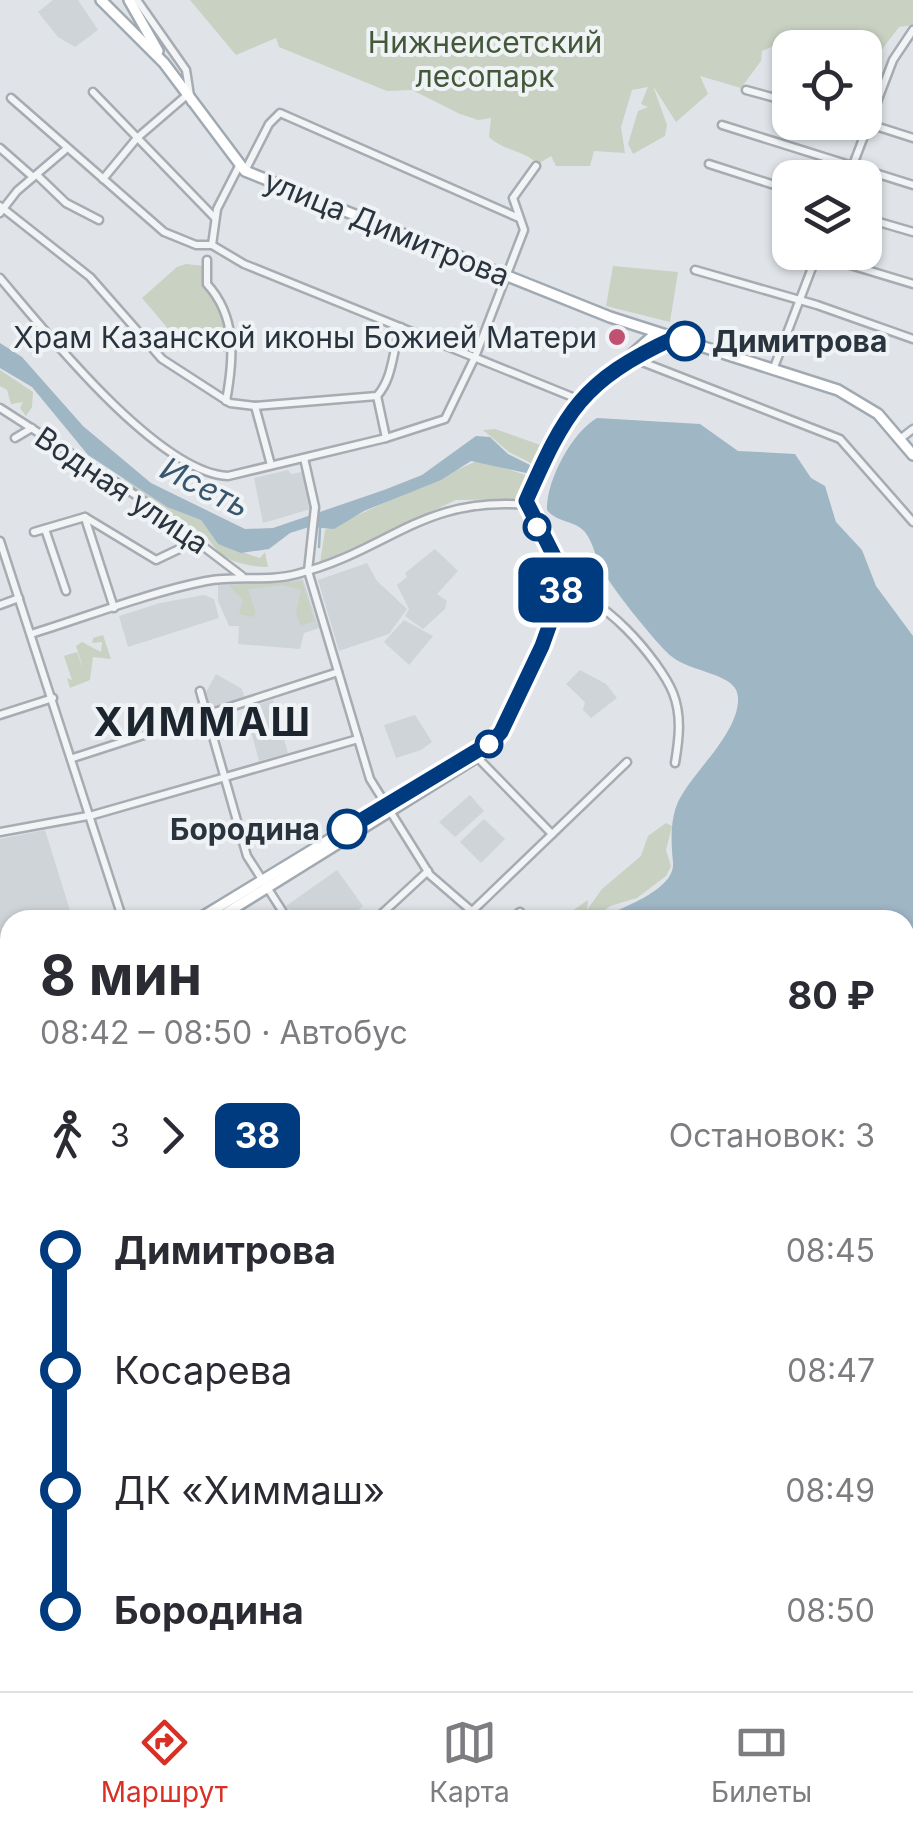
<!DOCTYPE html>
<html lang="ru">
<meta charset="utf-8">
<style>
:root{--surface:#fff;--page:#f2f2f3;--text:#2b2b33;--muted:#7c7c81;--line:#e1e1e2;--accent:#d93025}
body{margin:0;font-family:Inter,sans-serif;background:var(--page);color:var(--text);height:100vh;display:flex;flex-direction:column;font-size:38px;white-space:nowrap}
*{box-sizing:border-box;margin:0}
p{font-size:32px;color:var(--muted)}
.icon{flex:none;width:55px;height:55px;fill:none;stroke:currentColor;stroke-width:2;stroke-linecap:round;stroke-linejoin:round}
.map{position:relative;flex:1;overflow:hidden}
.side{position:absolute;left:0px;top:910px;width:915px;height:782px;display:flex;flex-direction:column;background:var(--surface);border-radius:30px 30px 0 0;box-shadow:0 2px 8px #0004}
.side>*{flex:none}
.badge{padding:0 20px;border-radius:15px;font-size:35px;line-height:65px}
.buttons{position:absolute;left:772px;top:30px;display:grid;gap:20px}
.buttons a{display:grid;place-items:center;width:110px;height:110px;border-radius:20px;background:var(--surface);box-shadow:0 2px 8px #0004;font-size:50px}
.map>.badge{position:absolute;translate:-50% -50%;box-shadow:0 0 0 5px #fff}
.legs{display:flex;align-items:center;gap:15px;height:110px;padding:0 40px;font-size:32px}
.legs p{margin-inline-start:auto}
.summary{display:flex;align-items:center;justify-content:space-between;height:170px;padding:0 40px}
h1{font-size:55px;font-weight:700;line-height:75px}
ul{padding:0 40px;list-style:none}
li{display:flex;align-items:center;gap:35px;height:120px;font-size:38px}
li i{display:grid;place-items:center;width:15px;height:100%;margin:0 12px;background:currentColor}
li i::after{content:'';width:25px;height:25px;margin:-12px;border:8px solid;border-radius:50%;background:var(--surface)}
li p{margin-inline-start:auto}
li:first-child i{background:linear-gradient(#0000 50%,currentColor 0)}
li:last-child i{background:linear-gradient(currentColor 50%,#0000 0)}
.tabs{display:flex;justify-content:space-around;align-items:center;height:140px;border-top:2px solid var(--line);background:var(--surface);font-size:28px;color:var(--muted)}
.tabs a{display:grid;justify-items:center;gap:5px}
.tabs .active{color:var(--accent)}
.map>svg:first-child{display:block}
.built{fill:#cfd4d9}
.green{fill:#c8d1c2}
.water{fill:#9fb6c5}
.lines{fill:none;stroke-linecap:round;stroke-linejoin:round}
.stream{stroke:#9fb6c5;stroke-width:2.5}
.minor-casing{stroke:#a6acb2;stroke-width:11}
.major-casing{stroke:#a1aab2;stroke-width:14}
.minor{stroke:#f3f4f6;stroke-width:6}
.major{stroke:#fff;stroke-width:9}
.line-1-casing{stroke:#fff;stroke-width:22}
.line-1{stroke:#003b80;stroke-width:15}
.poi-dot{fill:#c15170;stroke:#f0f3f5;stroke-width:4}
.stop-1-dot{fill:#fff;stroke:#003b80;stroke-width:5}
.labels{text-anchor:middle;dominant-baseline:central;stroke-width:8;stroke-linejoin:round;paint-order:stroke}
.park-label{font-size:30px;fill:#435839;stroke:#f0f3f5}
.street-label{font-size:30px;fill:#2a343e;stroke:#f0f3f5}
.poi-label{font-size:30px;fill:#2a343e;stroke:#f0f3f5;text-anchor:end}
.stop-label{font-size:30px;font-weight:bold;fill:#2a343e;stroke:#f0f3f5;text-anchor:start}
.water-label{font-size:32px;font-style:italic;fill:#38576e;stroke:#f0f3f5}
.district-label{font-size:40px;font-weight:bold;letter-spacing:2.5px;fill:#1d252f;stroke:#f0f3f5}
</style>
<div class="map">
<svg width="913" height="1691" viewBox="0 0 913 1691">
<rect width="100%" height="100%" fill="#e0e4e8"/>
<!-- built -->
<g class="built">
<path d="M53 0H78L98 30 75 47 58 37 38 12Z"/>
<path d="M288 470 291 474 302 472 311 509 263 523 254 478Z"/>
<path d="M435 549 458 571 437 594 447 601 445 609 423 629 405 616 409 609 397 585 407 577 405 573Z"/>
<path d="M367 563 377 581 407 609 389 634 339 651 318 580Z"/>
<path d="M303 579 319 628 304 633 300 649 238 644 239 626H229L218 601V585Z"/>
<path d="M204 595 214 599 219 618 128 647 119 616 160 603Z"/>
<path d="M404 620 433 636 409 665 384 642Z"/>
<path d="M580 670 606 684 617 698 591 718 583 710 585 702 566 684Z"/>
<path d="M216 674 242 689 245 700 209 708 205 694Z"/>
<path d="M273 700 288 753 259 761 245 708Z"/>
<path d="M415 715 432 742 421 750 396 758 384 725Z"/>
<path d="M470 795 484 811 455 837 439 822Z"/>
<path d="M484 819 505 839 481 863 460 842Z"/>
<path d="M45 830 73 920H10L6 979 10 1155 0 1157V839Z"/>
<path d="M337 870 363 906 347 920H298L286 906Z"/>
</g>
<!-- green -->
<g class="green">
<path d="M190 0H913V25L899 27 871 64 865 61V48L837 47 797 36 762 51 761 61 741 88 700 76 708 94 676 122 653 86 667 125 665 136 633 154 628 144 638 111 648 107 641 104 648 87 632 90 621 127 625 153 594 151 590 166H556L551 156 538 164C523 150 504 151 489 137L491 118 478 120 460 114 412 90 387 91 279 47 276 38 236 55Z"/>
<path d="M186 264 205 266 204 282 226 309 227 353 171 332 142 298 177 267Z"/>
<path d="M613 266 678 272 670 322 606 306Z"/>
<path d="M0 370 33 392 32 407 26 416 20 408 23 402 11 404 7 390 0 386Z"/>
<path d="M495 429 543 446 535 465 509 452 483 430Z"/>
<path d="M479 460 532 477 523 499 456 500 320 563 325 530Z"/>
<path d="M124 479 167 507 201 520 218 544 260 558 265 552 268 567C245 566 223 562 210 541L122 484Z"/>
<path d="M302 581 317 628 314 621 301 626 296 613 301 590 283 585 248 589 256 614 252 617 239 614 243 600 229 585Z"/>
<path d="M103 635 111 659 93 657 90 680 70 688 67 678 72 680 64 656 77 652 84 671 76 646 82 642 101 652 102 642 92 643 93 638Z"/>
<path d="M666 823 672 826 666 850 671 866 666 876 637 898 610 906 592 920H559L588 900 587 910 602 889 641 856 648 836Z"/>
<path d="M913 1386V1549L905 1547V1390Z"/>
<path d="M10 1427V1682L141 1683V1691H0V1441Z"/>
<path d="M144 1682 231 1683 234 1691H143Z"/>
<path d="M726 1682 730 1691H475L474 1683Z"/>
<path d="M360 1683H461L464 1691H366Z"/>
</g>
<!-- water -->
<g class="water">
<path d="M0 343 22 357 83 426 151 483 245 529 273 528 384 490 422 475 476 436 490 437 508 454 538 469 535 475 471 461 441 480 364 511 334 529 309 527 290 533 269 549 241 553 218 544 201 520 167 507 88 455 32 387 0 368Z"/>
<path d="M597 418 700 424 738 451 795 454 811 478 825 486 836 522 862 550 876 586 913 636V1181L905 1179V920H598C618 908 676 891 673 862 671 843 670 820 678 802 692 772 740 733 738 697 737 673 691 673 671 656 656 643 609 585 601 567 595 556 593 542 585 532 575 520 557 523 547 510 546 481 572 432 597 418Z"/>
<path d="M913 1238V1386L905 1390V1247Z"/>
<path d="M905 1547 913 1549V1691H730L726 1683 905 1682Z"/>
</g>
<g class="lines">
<!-- stream -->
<g class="stream">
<path d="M319 547 320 529"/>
<path d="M712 1691 713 1682"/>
</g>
<defs>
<g id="minor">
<path d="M137 0 186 70 191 102"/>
<path d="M746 90 790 102"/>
<path d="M93 92 215 218"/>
<path d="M11 98 164 232 196 245H212L244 264 580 400"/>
<path d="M863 122 913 138"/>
<path d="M722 125 913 185"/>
<path d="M0 148 33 177"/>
<path d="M709 164 790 190"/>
<path d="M245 171 269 124 280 113 519 218"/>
<path d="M39 177 66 203 99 220"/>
<path d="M848 178 893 60 913 30"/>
<path d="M103 179 137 138 187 95"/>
<path d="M0 206 90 277 162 359 230 403 255 406 377 396C394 377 392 350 401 327"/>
<path d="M0 213 17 191 65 150"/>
<path d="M865 218 913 232"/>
<path d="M212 245 217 209 239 166"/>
<path d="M817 255 913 284"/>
<path d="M207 260V284C237 317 234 358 226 401"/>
<path d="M695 270 817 305 913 339"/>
<path d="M0 278C45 331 158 473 228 476L386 438 445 419 475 357 524 230 513 198 536 166"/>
<path d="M632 358 840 439 913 522"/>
<path d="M773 370 818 252"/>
<path d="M377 396 386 438"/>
<path d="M255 406 271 465"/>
<path d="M0 408 137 496 242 576"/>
<path d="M15 438 32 428"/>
<path d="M900 439 913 429"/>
<path d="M304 458 315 507 308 571 370 779 430 875 482 920"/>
<path d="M85 517 156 560 198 540"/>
<path d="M85 518 114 608"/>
<path d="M45 529 66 591"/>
<path d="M34 532 85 517"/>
<path d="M0 541 123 920"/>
<path d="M561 593C598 587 660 661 673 693 682 716 679 739 675 763"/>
<path d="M0 605 19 598"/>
<path d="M31 634C89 616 147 593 206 581 236 575 268 582 297 574 390 550 422 496 527 505"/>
<path d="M200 691 247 856 288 920"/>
<path d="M0 715 53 698"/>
<path d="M477 757 552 834"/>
<path d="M73 758 338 672"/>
<path d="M0 832 93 815 358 739"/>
<path d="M375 920 428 871"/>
<path d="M463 920 627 762"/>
<path d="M509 920 520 912"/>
<path d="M0 1263 10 1261"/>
<path d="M0 1375 10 1373"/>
<path d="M0 1431 10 1418"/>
<path d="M246 1682 250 1691"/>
</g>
<g id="major">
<path d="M101 0 164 63 245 171 610 317 838 390 878 414 913 455"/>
<path d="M129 0 158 51"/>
<path d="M636 356 672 339"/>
<path d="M197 920 452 765"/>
<path d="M215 920 480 755 505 727 556 613C573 557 531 546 527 501L572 408 656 333"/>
<path d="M0 1163 10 1161"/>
</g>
</defs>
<!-- minor casing -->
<use href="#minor" class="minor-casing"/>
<!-- major casing -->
<use href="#major" class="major-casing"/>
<!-- minor -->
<use href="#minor" class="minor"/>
<!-- major -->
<use href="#major" class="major"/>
</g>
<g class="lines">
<defs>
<path id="line-1" d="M347 829 493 741 501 732 542 646 561 593 557 562 526 501C566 411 581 381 674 338L685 341"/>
</defs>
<!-- line-1 casing -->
<use href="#line-1" class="line-1-casing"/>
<!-- line-1 -->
<use href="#line-1" class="line-1"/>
</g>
<!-- markers -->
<circle class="poi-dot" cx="617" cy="337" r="10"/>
<g class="stop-1-dot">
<circle cx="685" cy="341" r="18"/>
<circle cx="537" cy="527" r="12"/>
<circle cx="489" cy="744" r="12"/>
<circle cx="347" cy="829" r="18"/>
</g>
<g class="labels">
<!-- park labels -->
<g class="park-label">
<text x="485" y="42">Нижнеисетский<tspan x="485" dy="34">лесопарк</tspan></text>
</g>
<!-- street labels -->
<g class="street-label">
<text transform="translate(387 228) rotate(22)">улица Димитрова</text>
<text transform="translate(122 490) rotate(34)">Водная улица</text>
</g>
<!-- poi labels -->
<g class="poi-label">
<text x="597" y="337">Храм Казанской иконы Божией Матери</text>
</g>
<!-- stop labels -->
<g class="stop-label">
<text x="712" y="341">Димитрова</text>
<text x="320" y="829" text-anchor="end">Бородина</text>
</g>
<!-- water labels -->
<g class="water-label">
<text transform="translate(205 487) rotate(27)">Исеть</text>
</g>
<!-- district labels -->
<g class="district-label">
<text x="203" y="721">ХИММАШ</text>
</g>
</g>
</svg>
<div class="buttons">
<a><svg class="icon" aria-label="locate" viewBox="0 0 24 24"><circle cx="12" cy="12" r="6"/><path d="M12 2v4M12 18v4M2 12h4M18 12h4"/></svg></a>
<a><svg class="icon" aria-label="layers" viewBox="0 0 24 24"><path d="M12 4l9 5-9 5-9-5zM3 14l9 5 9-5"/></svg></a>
</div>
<b class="badge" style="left:561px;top:590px;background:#003b80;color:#fff">38</b>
<section class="side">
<div class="summary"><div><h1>8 мин</h1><p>08:42 – 08:50 · Автобус</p></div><b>80 ₽</b></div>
<div class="legs"><svg class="icon" aria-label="walk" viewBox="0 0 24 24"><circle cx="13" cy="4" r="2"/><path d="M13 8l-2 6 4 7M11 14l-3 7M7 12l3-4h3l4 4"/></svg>3<svg class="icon" aria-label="forward" viewBox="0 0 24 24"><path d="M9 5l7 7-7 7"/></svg><b class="badge" style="background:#003b80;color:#fff">38</b><p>Остановок: 3</p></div>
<ul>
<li><i style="color:#003b80"></i><b>Димитрова</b><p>08:45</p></li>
<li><i style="color:#003b80"></i><span>Косарева</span><p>08:47</p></li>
<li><i style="color:#003b80"></i><span>ДК «Химмаш»</span><p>08:49</p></li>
<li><i style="color:#003b80"></i><b>Бородина</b><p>08:50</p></li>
</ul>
</section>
</div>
<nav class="tabs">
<a class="active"><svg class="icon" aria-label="directions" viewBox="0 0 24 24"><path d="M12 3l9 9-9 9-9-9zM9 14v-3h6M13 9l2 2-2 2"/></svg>Маршрут</a>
<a><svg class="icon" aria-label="map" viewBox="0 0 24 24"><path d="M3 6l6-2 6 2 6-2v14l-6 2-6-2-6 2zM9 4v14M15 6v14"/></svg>Карта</a>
<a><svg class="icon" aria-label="tickets" viewBox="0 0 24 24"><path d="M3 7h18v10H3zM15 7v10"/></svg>Билеты</a>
</nav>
